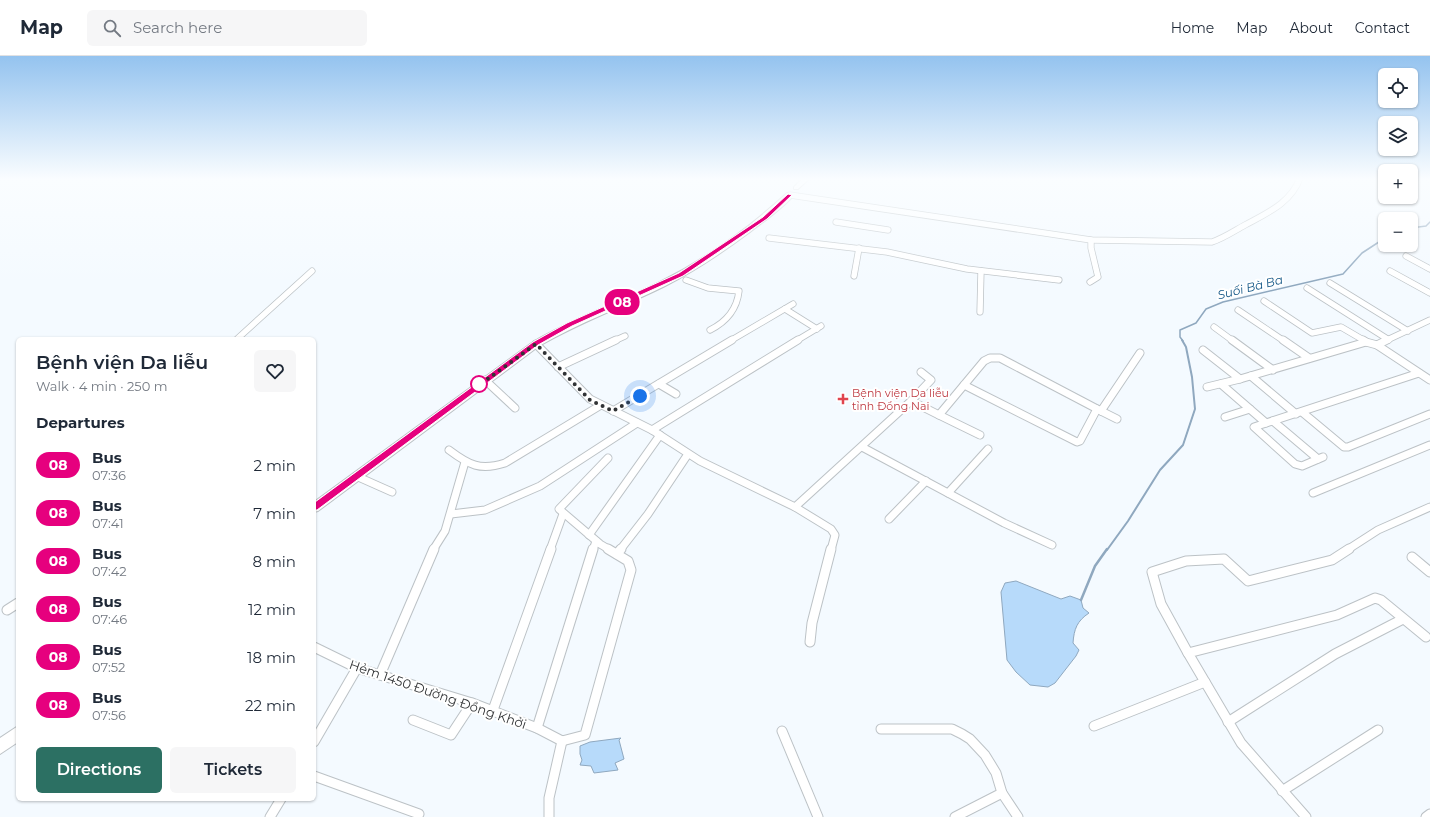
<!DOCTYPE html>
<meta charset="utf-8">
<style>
:root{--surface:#fff;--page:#f6f6f7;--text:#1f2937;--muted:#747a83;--line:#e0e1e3;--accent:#2c7063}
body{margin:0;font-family:Montserrat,sans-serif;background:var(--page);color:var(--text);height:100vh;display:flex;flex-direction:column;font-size:15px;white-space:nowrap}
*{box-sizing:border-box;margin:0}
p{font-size:13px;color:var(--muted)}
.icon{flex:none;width:22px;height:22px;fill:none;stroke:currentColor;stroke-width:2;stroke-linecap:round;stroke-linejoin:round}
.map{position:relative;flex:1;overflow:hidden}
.panel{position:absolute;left:16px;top:281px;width:300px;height:464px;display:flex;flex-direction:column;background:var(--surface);border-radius:6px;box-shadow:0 1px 3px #0004}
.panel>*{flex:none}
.badge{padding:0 8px;border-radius:13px;font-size:14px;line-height:26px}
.buttons{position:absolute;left:1378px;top:12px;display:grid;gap:8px}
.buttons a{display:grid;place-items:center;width:40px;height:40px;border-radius:6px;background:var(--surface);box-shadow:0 1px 3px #0004;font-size:20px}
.you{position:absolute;width:20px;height:20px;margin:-10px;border:3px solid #fff;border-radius:50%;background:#1a73e8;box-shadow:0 0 0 6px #1a73e833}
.map>.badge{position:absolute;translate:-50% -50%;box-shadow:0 0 0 2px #fff}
h2{padding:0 20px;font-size:15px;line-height:36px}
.round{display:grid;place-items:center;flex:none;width:42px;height:42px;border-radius:6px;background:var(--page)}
.headline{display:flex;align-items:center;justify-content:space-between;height:68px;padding:0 20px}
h1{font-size:19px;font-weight:600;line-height:30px}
.primary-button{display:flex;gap:8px;margin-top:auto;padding:8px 20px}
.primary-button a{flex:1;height:46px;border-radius:6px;background:var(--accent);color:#fff;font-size:16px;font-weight:600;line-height:46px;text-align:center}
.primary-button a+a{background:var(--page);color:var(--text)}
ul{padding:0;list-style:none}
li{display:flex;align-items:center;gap:12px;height:48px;padding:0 20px}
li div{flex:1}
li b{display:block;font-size:15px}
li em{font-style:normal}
li .badge{min-width:44px;font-weight:700;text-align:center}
header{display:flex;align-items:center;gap:24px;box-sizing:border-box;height:56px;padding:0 20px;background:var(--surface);border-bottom:1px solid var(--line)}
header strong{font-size:19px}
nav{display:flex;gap:22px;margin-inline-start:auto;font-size:14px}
.search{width:280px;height:36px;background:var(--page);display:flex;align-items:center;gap:10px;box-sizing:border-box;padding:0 14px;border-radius:6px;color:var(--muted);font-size:15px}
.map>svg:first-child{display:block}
.water{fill:#b7dafa;stroke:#8fa8bf}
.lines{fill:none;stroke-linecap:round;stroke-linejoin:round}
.stream-far2{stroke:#8fa8bf;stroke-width:1.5}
.stream-far1{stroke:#8fa8bf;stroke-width:2}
.stream{stroke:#8fa8bf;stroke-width:2.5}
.street-far2-casing{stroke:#bcc2c6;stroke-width:7}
.street-far1-casing{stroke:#bcc2c6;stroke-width:9}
.street-casing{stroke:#bcc2c6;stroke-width:11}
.secondary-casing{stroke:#bcc2c6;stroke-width:2}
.street-far2{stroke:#fff;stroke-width:5.5}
.street-far1{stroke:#fff;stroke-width:7}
.street{stroke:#fff;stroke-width:9}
.secondary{fill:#fff;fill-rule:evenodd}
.line{fill:#e6007e;stroke:#fff}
.walk{stroke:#313335;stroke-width:4;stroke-dasharray:0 7.2}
.stop-dot{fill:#fff;stroke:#e6007e;stroke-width:2}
.health-dot{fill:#e0444e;stroke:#fff;stroke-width:1.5}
.labels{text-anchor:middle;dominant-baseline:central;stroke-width:4;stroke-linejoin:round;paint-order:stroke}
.health-label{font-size:11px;fill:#be3a42;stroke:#fff;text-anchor:start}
.water-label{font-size:12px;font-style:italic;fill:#125686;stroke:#fff}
.near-street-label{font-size:13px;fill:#313335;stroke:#fff}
</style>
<header>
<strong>Map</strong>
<div class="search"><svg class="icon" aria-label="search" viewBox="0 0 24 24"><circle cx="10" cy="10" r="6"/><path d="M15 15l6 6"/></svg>Search here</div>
<nav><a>Home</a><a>Map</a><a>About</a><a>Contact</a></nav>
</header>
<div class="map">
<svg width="1430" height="761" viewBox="0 0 1430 761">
<rect width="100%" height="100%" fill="#f4faff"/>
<!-- water -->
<g class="water">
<path d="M1016 525 1061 543 1070 540 1081 544 1083 552 1089 557C1077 565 1074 573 1073 587L1079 594 1076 600 1055 627 1048 631 1030 629 1016 616 1007 604 1001 536 1005 527Z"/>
<path d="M621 682 619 684 624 703 615 707 618 714 594 717 591 710 580 709 582 704 580 698V690L590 686Z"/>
</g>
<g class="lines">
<!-- stream-far2 -->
<g class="stream-far2">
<path d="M1411 172 1426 170 1430 166"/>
<path d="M1183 285 1180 281V274L1196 267 1206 253 1223 246 1343 218 1362 197 1385 182"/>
</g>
<!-- stream-far1 -->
<path class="stream-far1" d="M1107 494 1128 465 1160 414 1183 389 1195 353 1192 321 1186 291 1182 284"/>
<!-- stream -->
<path class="stream" d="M1081 544 1095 510 1107 493"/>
<defs>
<g id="street-far2">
<path d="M790 139 1091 184 1212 186C1224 182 1234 175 1245 169 1267 157 1291 147 1300 122"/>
<path d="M836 166 888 174"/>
<path d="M769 182 887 196 967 213 1059 224"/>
<path d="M1406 200 1430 213"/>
<path d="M1390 215 1430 237"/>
<path d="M854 220 859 192"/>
<path d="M686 224 708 232 739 235C737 253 726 266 710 274"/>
<path d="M1090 226 1098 221 1091 192V184"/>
<path d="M1330 227 1408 275"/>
<path d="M1307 232 1389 284"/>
<path d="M1264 245 1312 277 1341 271 1365 285"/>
<path d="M785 253 817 273"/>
<path d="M1238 254 1284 285"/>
<path d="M980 256 981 215"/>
<path d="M1214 271 1233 285"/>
<path d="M237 283 312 215"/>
<path d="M614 285 625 280"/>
<path d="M730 285 793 248"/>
<path d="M796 285 821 270"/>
<path d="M1385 285 1430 264"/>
</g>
<g id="street-far1">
<path d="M1232 284 1273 314"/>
<path d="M1283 284 1309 302"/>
<path d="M1363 284 1366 286"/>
<path d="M536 288 590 343 652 374 700 405 795 451 831 473 835 479 831 494"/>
<path d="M1377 289 1387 284"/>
<path d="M1203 294 1240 323 1366 286 1377 289 1430 324"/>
<path d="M558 311 616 284"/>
<path d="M1251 320 1296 358"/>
<path d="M485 324 515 352"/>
<path d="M659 328 676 338"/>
<path d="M1221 328 1266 367"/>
<path d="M964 329 1077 386 1080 385 1097 353"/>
<path d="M1207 331 1240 323"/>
<path d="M911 345 931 324 921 316"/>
<path d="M613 355 732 284"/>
<path d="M1101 355 1117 363"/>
<path d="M1302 356 1344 391H1348L1430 358"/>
<path d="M939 359 980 379"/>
<path d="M1225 361 1250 353"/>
<path d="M1273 365 1318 403"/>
<path d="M652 374 798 284"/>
<path d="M862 391 1004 467 1052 489"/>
<path d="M449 394C469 409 480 415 505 407L601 349"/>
<path d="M1323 401 1302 410 1295 408 1254 371 1419 317"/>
<path d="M608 402 559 453 600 488 610 494"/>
<path d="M356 420 392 436"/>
<path d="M948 437 988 393"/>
<path d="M1313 437 1430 389"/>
<path d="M795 451 911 345 939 359 984 305 990 302H1000L1101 355 1140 297"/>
<path d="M451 458 485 454 540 430 637 367"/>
<path d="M889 463 926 425"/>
<path d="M589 479 660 379"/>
<path d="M433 494 445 475 465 406"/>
<path d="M550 494 563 458"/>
<path d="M593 494 596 485"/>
<path d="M620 494 648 458 688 398"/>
<path d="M1347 494 1378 474 1430 451"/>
</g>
<g id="street">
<path d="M617 498 621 493"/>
<path d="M1412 501 1430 516"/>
<path d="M7 554 18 547"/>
<path d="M810 586 812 567 831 493"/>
<path d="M314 591 357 612 472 647 537 672 562 685"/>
<path d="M1188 597 1161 548 1152 516 1186 505 1224 503 1248 525 1332 504 1349 493"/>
<path d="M380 619 434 493"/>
<path d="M493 654 551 493"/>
<path d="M413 664 451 679 472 647"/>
<path d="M1228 666 1335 598 1403 563"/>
<path d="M1094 670 1205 626"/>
<path d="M537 672 593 493"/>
<path d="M881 673H952L962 678 970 683 985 699 996 717 1002 737 955 761"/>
<path d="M782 675 818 761"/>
<path d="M562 685 585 679 631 514 628 505 608 493"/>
<path d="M314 686 357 612"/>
<path d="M314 720 419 758"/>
<path d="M1282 735 1378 674"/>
<path d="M1002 737 1018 761"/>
<path d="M270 761 281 743"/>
<path d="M549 761V742L562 685"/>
<path d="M1306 761 1241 687 1188 597 1337 559 1375 542 1381 544 1426 581"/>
<path d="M1426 761 1430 758"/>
</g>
<g id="secondary">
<path d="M803 122H810L798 133H794V131Z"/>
<path d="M787 137 794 139C782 153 764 165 750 176 723 196 695 215 665 230 623 251 580 266 539 290L318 455 314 456V446L533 286C574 262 618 247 660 226 706 203 749 172 787 137Z"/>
<path d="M18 670V686L0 698V682Z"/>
</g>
</defs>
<!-- street-far2 casing -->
<use href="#street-far2" class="street-far2-casing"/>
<!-- street-far1 casing -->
<use href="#street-far1" class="street-far1-casing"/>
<!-- street casing -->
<use href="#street" class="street-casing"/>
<!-- secondary casing -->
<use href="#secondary" class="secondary-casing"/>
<!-- street-far2 -->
<use href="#street-far2" class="street-far2"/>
<!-- street-far1 -->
<use href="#street-far1" class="street-far1"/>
<!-- street -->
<use href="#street" class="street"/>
<!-- secondary -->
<use href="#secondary" class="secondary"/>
</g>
<!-- sky -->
<linearGradient id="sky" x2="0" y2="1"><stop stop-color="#94c3ef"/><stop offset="0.54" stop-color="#fafdff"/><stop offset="1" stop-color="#fafdff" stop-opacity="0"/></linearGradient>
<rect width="1430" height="228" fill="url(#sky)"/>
<!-- line -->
<path class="line" d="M788 138 792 139 767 163 683 220 572 270 538 289 317 454H311V449L533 286 567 267 679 217 763 161Z"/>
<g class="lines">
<!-- walk -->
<path class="walk" d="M479 328 478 330 536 288 590 344 613 355 640 340"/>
</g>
<!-- markers -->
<circle class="stop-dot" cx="479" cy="328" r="8"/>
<path class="health-dot" d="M841 337h4v4h4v4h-4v4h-4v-4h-4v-4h4z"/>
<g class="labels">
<!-- health labels -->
<g class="health-label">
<text x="852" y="337">Bệnh viện Da liễu<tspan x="852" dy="13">tỉnh Đồng Nai</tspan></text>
</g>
<!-- water labels -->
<g class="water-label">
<text transform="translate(1250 231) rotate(-14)">Suối Bà Ba</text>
</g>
<!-- near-street labels -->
<g class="near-street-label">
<text transform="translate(438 638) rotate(19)">Hẻm 1450 Đường Đồng Khởi</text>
</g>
</g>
</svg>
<div class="buttons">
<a><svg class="icon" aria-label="locate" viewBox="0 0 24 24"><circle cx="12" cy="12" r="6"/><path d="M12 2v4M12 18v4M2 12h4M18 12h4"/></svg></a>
<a><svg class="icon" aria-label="layers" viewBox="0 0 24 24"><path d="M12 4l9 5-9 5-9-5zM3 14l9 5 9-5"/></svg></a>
<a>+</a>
<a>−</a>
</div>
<div class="you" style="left:640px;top:340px"></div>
<b class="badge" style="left:622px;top:246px;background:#e6007e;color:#fff">08</b>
<section class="panel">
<div class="headline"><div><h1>Bệnh viện Da liễu</h1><p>Walk · 4 min · 250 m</p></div><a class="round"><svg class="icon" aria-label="heart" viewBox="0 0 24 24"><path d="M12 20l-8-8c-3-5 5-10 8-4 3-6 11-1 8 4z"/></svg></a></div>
<h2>Departures</h2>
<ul>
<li><span class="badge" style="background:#e6007e;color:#fff">08</span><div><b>Bus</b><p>07:36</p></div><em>2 min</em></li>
<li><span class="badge" style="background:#e6007e;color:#fff">08</span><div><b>Bus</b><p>07:41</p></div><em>7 min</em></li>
<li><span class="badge" style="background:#e6007e;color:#fff">08</span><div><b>Bus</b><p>07:42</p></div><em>8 min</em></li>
<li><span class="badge" style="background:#e6007e;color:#fff">08</span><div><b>Bus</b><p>07:46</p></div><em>12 min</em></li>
<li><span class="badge" style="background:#e6007e;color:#fff">08</span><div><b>Bus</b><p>07:52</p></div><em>18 min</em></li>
<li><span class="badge" style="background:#e6007e;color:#fff">08</span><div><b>Bus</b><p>07:56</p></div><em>22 min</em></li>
</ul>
<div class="primary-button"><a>Directions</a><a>Tickets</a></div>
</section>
</div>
